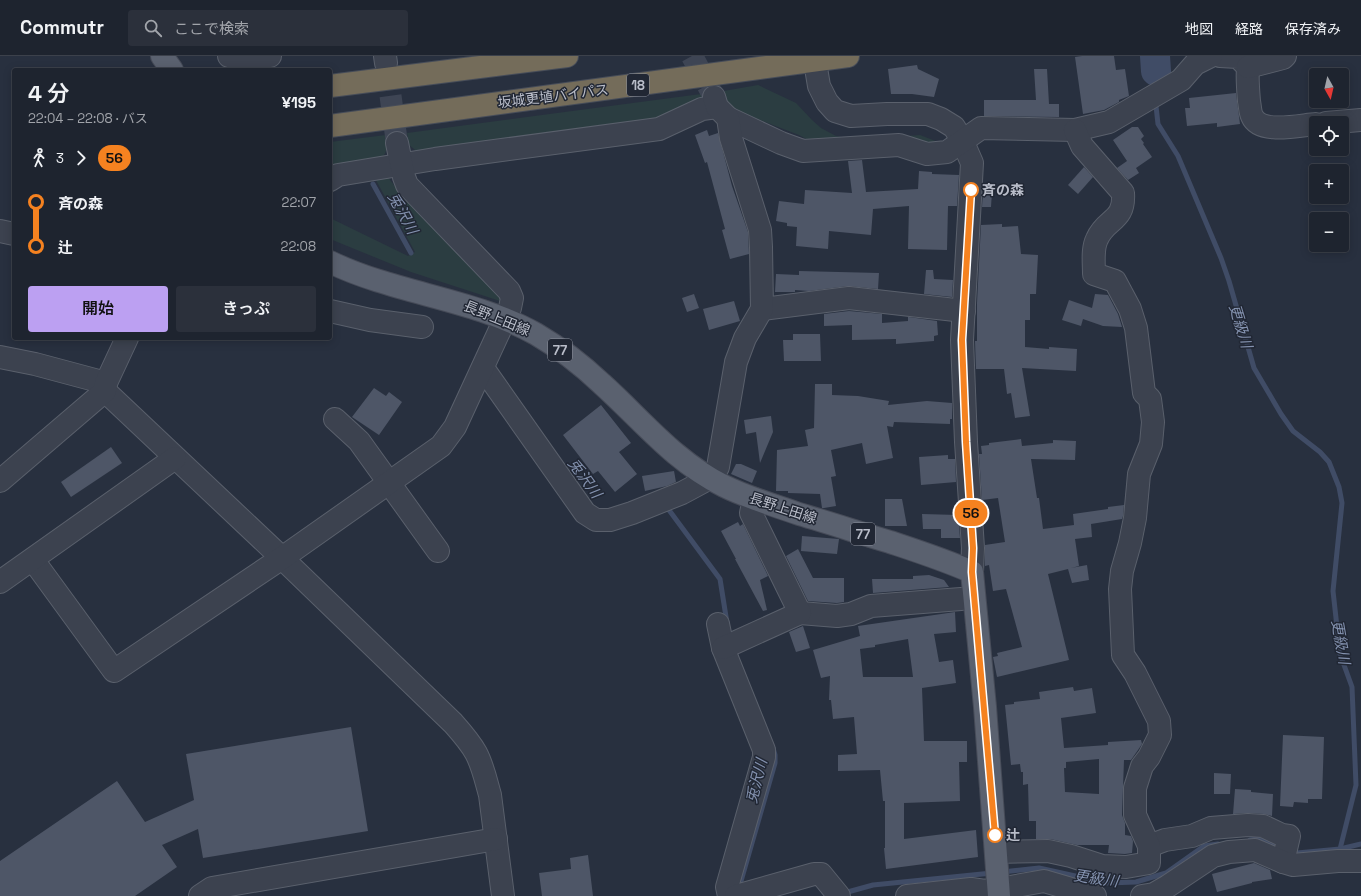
<!DOCTYPE html>
<html lang="ja">
<meta charset="utf-8">
<style>
:root{--surface:#1e242f;--page:#2b303b;--text:#f1f3f6;--muted:#a1a4aa;--line:#3c414b;--accent:#bca0f2}
body{margin:0;font-family:"Space Grotesk","Noto Sans JP",sans-serif;background:var(--page);color:var(--text);height:100vh;display:flex;flex-direction:column;font-size:15px;white-space:nowrap}
*{box-sizing:border-box;margin:0}
p{font-size:13px;color:var(--muted)}
.icon{flex:none;width:22px;height:22px;fill:none;stroke:currentColor;stroke-width:2;stroke-linecap:round;stroke-linejoin:round}
.map{position:relative;flex:1;overflow:hidden}
.details{position:absolute;left:12px;top:12px;width:320px;height:272px;display:flex;flex-direction:column;background:var(--surface);border-radius:4px;box-shadow:0 2px 10px #0003,0 0 0 1px var(--line)}
.details>*{flex:none}
.badge{padding:0 8px;border-radius:13px;font-size:14px;line-height:26px}
.needle{width:26px;rotate:172deg}
.controls{position:absolute;left:1309px;top:12px;display:grid;gap:8px}
.controls a{display:grid;place-items:center;width:40px;height:40px;border-radius:4px;background:var(--surface);box-shadow:0 2px 10px #0003,0 0 0 1px var(--line);font-size:20px}
.map>.badge{position:absolute;translate:-50% -50%;box-shadow:0 0 0 2px #fff}
.legs{display:flex;align-items:center;gap:6px;height:44px;padding:0 16px;font-size:13px}
.legs p{margin-inline-start:auto}
.head{display:flex;align-items:center;justify-content:space-between;height:68px;padding:0 16px}
h1{font-size:22px;font-weight:600;line-height:30px}
.button{display:flex;gap:8px;margin-top:auto;padding:8px 16px}
.button a{flex:1;height:46px;border-radius:4px;background:var(--accent);color:#111;font-size:16px;font-weight:600;line-height:46px;text-align:center}
.button a+a{background:var(--page);color:var(--text)}
ul{padding:0 16px;list-style:none}
li{display:flex;align-items:center;gap:14px;height:44px;font-size:15px}
li i{display:grid;place-items:center;width:6px;height:100%;margin:0 5px;background:currentColor}
li i::after{content:'';width:10px;height:10px;margin:-5px;border:3px solid;border-radius:50%;background:var(--surface)}
li p{margin-inline-start:auto}
li:first-child i{background:linear-gradient(#0000 50%,currentColor 0)}
li:last-child i{background:linear-gradient(currentColor 50%,#0000 0)}
header{display:flex;align-items:center;gap:24px;box-sizing:border-box;height:56px;padding:0 20px;background:var(--surface);border-bottom:1px solid var(--line)}
header strong{font-size:19px}
nav{display:flex;gap:22px;margin-inline-start:auto;font-size:14px}
.search{width:280px;height:36px;background:var(--page);display:flex;align-items:center;gap:10px;box-sizing:border-box;padding:0 14px;border-radius:4px;color:var(--muted);font-size:15px}
.map>svg:first-child{display:block}
.green{fill:#2b3d41}
.lines{fill:none;stroke-linecap:round;stroke-linejoin:round}
.stream{stroke:#404c66;stroke-width:5}
.river{stroke:#404c66;stroke-width:30}
.building{fill:#4e5667;fill-rule:evenodd}
.minor-tunnel{stroke:#3e4554;stroke-width:22;stroke-dasharray:22 11;stroke-linecap:butt}
.minor-casing{stroke:#5a606c;stroke-width:24}
.major-casing{stroke:#464b58;stroke-width:24}
.highway-casing{stroke:#474d59;stroke-width:24}
.minor{stroke:#3c424f;stroke-width:22}
.major{stroke:#5a616f;stroke-width:22}
.highway{stroke:#746c5a;stroke-width:22}
.line-1-casing{stroke:#fff;stroke-width:9}
.line-1{stroke:#f58220;stroke-width:6}
.stop-1-dot{fill:#fff;stroke:#f58220;stroke-width:2}
.labels{text-anchor:middle;dominant-baseline:central;stroke-width:3;stroke-linejoin:round;paint-order:stroke}
.shield{fill:#212734;stroke:#8b909c;stroke-width:1}
.shield-label{font-size:13px;font-weight:bold;fill:#b9bdc9}
.street-label{font-size:14px;fill:#b9bdc9;stroke:#212734}
.stop-label{font-size:14px;font-weight:bold;fill:#b9bdc9;stroke:#212734;text-anchor:start}
.water-label{font-size:15px;font-style:italic;fill:#8391ae;stroke:#212734}
</style>
<header>
<strong>Commutr</strong>
<div class="search"><svg class="icon" aria-label="search" viewBox="0 0 24 24"><circle cx="10" cy="10" r="6"/><path d="M15 15l6 6"/></svg>ここで検索</div>
<nav><a>地図</a><a>経路</a><a>保存済み</a></nav>
</header>
<div class="map">
<svg width="1361" height="840" viewBox="0 0 1361 840">
<rect width="100%" height="100%" fill="#28303f"/>
<!-- green -->
<g class="green">
<path d="M758 29 796 47 812 64 821 72 836 80 852 83 808 84 799 79 752 61 726 48 718 36Z"/>
<path d="M701 38 704 43 658 65 419 97 409 89 407 77Z"/>
<path d="M386 79C388 89 388 95 381 103L330 112V86Z"/>
<path d="M920 79 938 86 929 91 879 82Z"/>
<path d="M387 120 397 133 502 242 500 245 411 216 330 183V162L408 200 415 196 377 126 375 121Z"/>
</g>
<g class="lines">
<!-- stream -->
<g class="stream">
<path d="M1156 50 1158 68 1178 100 1221 202 1229 225 1254 312 1281 358 1293 375 1320 396 1329 406 1339 431 1342 447 1333 535 1340 598 1352 631 1356 729 1340 793"/>
<path d="M373 128 411 197"/>
<path d="M666 450 720 523 727 567"/>
<path d="M1250 784 1258 783 1282 792"/>
<path d="M1291 795 1297 797 1340 793 1361 788"/>
<path d="M1002 816 1039 812 1107 827 1136 826 1166 817 1204 790 1218 788"/>
<path d="M739 832 775 707V699L773 692"/>
<path d="M844 837 873 829 992 817"/>
</g>
<!-- river -->
<path class="river" d="M1155 0 1156 15"/>
</g>
<!-- building -->
<g class="building">
<path d="M1082 0H1114L1116 14 1125 13 1129 40 1119 44V46L1104 54 1083 58 1075 1Z"/>
<path d="M917 9 918 13 939 23 934 41 912 38H891L888 13Z"/>
<path d="M1034 13H1047L1049 48H1059V61L984 60V44H1036Z"/>
<path d="M1236 37 1240 68 1217 71V67L1187 70 1185 52H1190L1189 42Z"/>
<path d="M1132 71H1138L1144 80 1141 83 1144 87 1143 88 1152 101 1136 112 1139 117 1128 124 1117 112 1127 105 1113 84Z"/>
<path d="M707 74 709 80 718 77 732 130 748 176 749 198 730 203 722 174 725 173 707 106 705 107 695 79Z"/>
<path d="M862 104 866 136 918 133 919 115 932 116V118L959 119 957 150H948L947 194 908 193 909 150 873 153 871 179 829 175 828 193 796 190 797 171 787 170V167L776 165 779 145 804 148 805 134 852 137 848 105Z"/>
<path d="M1084 111 1093 121 1078 138 1068 129Z"/>
<path d="M983 136H992L991 151H982Z"/>
<path d="M1002 168V171L1018 170 1021 198 1038 199 1036 238H1030V264H1025V291L1049 293V291L1077 293 1076 315 1022 312 1030 360 1015 362 1011 337 1007 338 1004 313H976L975 285H977V247L981 169Z"/>
<path d="M926 214H933L934 223 953 224 952 241 924 238Z"/>
<path d="M799 215 879 217 878 233 848 230 809 235 795 234V236H775L776 218 799 219Z"/>
<path d="M694 238 699 252 687 256 682 242Z"/>
<path d="M1095 238 1108 239 1118 258 1122 271 1103 270 1083 263 1081 270 1062 264 1069 244 1092 252Z"/>
<path d="M734 245 740 265 709 274 703 253Z"/>
<path d="M849 255 882 258V267L908 265V261H909L937 265 938 279 934 280V285L896 288V283L852 284V269L824 270V258Z"/>
<path d="M793 278H820L821 305H784L783 284H793Z"/>
<path d="M815 328H832V339L858 340 889 345 888 349 927 345 952 347V363H950V368L894 366 893 371 887 370 893 402 866 408 862 387 831 394 836 420 831 421 836 450 824 452H822L820 438 788 437V435H776L777 394 808 390 805 374 814 372Z"/>
<path d="M374 332 386 340 389 336 402 346 379 379 352 361Z"/>
<path d="M601 349 631 387 619 396 637 418 615 436 598 415 593 418 563 379Z"/>
<path d="M771 360 773 376 760 407 756 376 746 378 744 364Z"/>
<path d="M1021 383 1022 390 1053 387V384L1076 385 1075 404 1031 403 1037 442H1039L1043 473 1074 469 1073 458 1108 453V451L1124 449 1123 460 1122 463 1091 468 1092 481 1075 483 1079 510 1071 512 1087 509 1089 524 1072 527 1068 513 1048 518 1069 604 997 621 993 601 998 600 997 597 1022 591 1006 533 993 535 989 509 985 510V489L1005 486 998 442 982 444 979 398H982L981 390 989 389V387Z"/>
<path d="M111 391 122 407 71 441 61 426Z"/>
<path d="M948 399V403H955L956 426 921 429 919 401Z"/>
<path d="M736 408H741L757 415 752 427 731 418Z"/>
<path d="M674 415 676 426 667 430 645 435 642 420Z"/>
<path d="M885 443H902L907 470H885Z"/>
<path d="M922 458 958 459 960 482H941V473H923Z"/>
<path d="M738 466 740 470 743 468 768 520 760 524 767 554 763 555 735 503H736L721 475Z"/>
<path d="M802 480 839 483 837 498 801 495Z"/>
<path d="M798 493 813 522H844V546L837 547 808 545 786 500Z"/>
<path d="M929 519 944 524 949 531 873 537 872 523H913V520Z"/>
<path d="M955 556 956 576 934 578 939 606 953 604 956 627 922 632 924 685H967V706H959L960 745 904 747V783L976 774 978 801 886 813 884 792H885V745H883L880 714 838 715V699L857 698 854 661 833 663 831 644H829L830 620 821 622 813 594 860 580 858 570ZM908 583 913 621H863L860 593 875 591V589Z"/>
<path d="M803 570 810 592 796 596 789 576Z"/>
<path d="M1073 631 1074 635 1092 632 1096 657 1061 662 1064 692 1108 689V686L1141 684 1142 688 1138 694 1131 704H1124L1122 759 1125 767V779L1131 780 1133 785 1132 797 1125 798 1108 797 1109 789H1077L1050 783H1036V765H1029L1028 728 1023 729V716H1021L1020 708 1011 709 1005 649 1014 648V646L1040 643 1039 636ZM1099 703V738L1065 736 1064 712H1066V706Z"/>
<path d="M351 671 368 775 203 802 198 773 162 789 177 811 135 840H0V805L117 725 145 766 194 744 186 698Z"/>
<path d="M1283 679 1324 681 1322 743H1308V747L1294 746 1293 751 1280 750Z"/>
<path d="M1214 717 1231 718 1230 738H1214Z"/>
<path d="M1235 733 1251 734V736L1273 738 1272 760 1264 758 1249 757 1233 758Z"/>
<path d="M588 799 593 840H542L539 817 571 813 570 802Z"/>
<path d="M1254 807 1270 814 1272 823 1252 826V827L1217 836 1212 818Z"/>
</g>
<g class="lines">
<!-- minor-tunnel -->
<g class="minor-tunnel">
<path d="M692 0 714 41"/>
<path d="M386 7 397 87"/>
</g>
<defs>
<g id="minor">
<path d="M229 0 243 5 270 0"/>
<path d="M385 0 386 7"/>
<path d="M814 0 819 30 827 46 835 55 851 60 887 58H928L941 63 954 71 962 84 972 107 962 284 966 386 973 492 972 516"/>
<path d="M1220 0 1238 1 1248 11C1247 22 1248 33 1249 45 1250 50 1250 56 1252 60 1260 79 1300 69 1316 68"/>
<path d="M1248 11 1283 2 1285 0"/>
<path d="M728 62 781 87 803 95 899 89 927 98 947 96 981 72 1075 74 1109 66 1181 24 1195 8 1211 0"/>
<path d="M1326 67 1361 64"/>
<path d="M330 124 338 119 435 103 659 73 702 53 717 51"/>
<path d="M0 175 14 178"/>
<path d="M762 253 849 242 964 255"/>
<path d="M330 255 370 264 422 271"/>
<path d="M0 301 35 308 106 327"/>
<path d="M483 312 585 457 596 464H610L632 457 682 437 710 422 718 411 736 306 745 282 762 253 761 191 760 174 731 82 728 62 717 51 714 41"/>
<path d="M105 335 282 502 453 667C461 676 470 686 476 697 483 710 486 725 490 739L503 840"/>
<path d="M335 363 359 385 438 495"/>
<path d="M0 425 105 335 106 327 127 282"/>
<path d="M33 504 114 615 282 502 441 390 455 371 510 252 512 242 509 235 407 129 404 121 397 87"/>
<path d="M0 526 175 402"/>
<path d="M800 557 837 560 851 558 871 550 961 543"/>
<path d="M718 568 723 592 764 694V701L727 831 729 840"/>
<path d="M723 592 800 557 751 457 754 443"/>
<path d="M1149 790 1165 784 1192 780 1211 772 1248 769 1263 770 1282 779 1289 780 1283 806"/>
<path d="M996 796 1048 795 1071 800 1102 810 1126 811 1149 807V790L1135 759V732L1142 710 1149 701 1160 679 1159 665 1135 617 1123 599 1120 533 1122 515 1130 487 1135 462 1139 418 1151 388 1153 366 1150 343 1144 337 1136 272 1130 253 1115 225 1094 218C1094 207 1092 193 1097 183 1106 162 1125 166 1123 137L1082 90 1075 74"/>
<path d="M200 840 212 832 496 783"/>
<path d="M736 840 814 818H821L839 840"/>
<path d="M907 840 971 833 985 835 999 833 1044 825 1095 840"/>
<path d="M1142 840 1154 838 1168 830 1213 800 1229 796 1255 794 1283 806 1293 809 1338 805H1361"/>
</g>
<g id="major">
<path d="M162 0 172 14"/>
<path d="M330 206C396 238 472 242 536 278 560 292 582 309 602 328 643 365 674 405 724 430 748 442 774 449 799 458 830 467 860 477 890 486 917 495 945 504 972 516L985 651 999 840"/>
</g>
<g id="highway">
<path d="M330 30 567 0"/>
<path d="M330 70 848 0"/>
</g>
</defs>
<!-- minor casing -->
<use href="#minor" class="minor-casing"/>
<!-- major casing -->
<use href="#major" class="major-casing"/>
<!-- highway casing -->
<use href="#highway" class="highway-casing"/>
<!-- minor -->
<use href="#minor" class="minor"/>
<!-- major -->
<use href="#major" class="major"/>
<!-- highway -->
<use href="#highway" class="highway"/>
</g>
<g class="lines">
<defs>
<path id="line-1" d="M971 134 962 284 966 386 973 492 972 516 995 779"/>
</defs>
<!-- line-1 casing -->
<use href="#line-1" class="line-1-casing"/>
<!-- line-1 -->
<use href="#line-1" class="line-1"/>
</g>
<!-- markers -->
<g class="stop-1-dot">
<circle cx="971" cy="134" r="7"/>
<circle cx="995" cy="779" r="7"/>
</g>
<g class="labels">
<!-- shield labels -->
<g class="shield">
<rect x="627" y="18" width="22" height="22" rx="3"/>
<rect x="548" y="283" width="24" height="22" rx="3"/>
<rect x="851" y="467" width="24" height="22" rx="3"/>
</g>
<g class="shield-label">
<text x="638" y="29">18</text>
<text x="560" y="294">77</text>
<text x="863" y="478">77</text>
</g>
<!-- street labels -->
<g class="street-label">
<text transform="translate(553 40) rotate(-7)">坂城更埴バイパス</text>
<text transform="translate(497 262) rotate(22)">長野上田線</text>
<text transform="translate(783 452) rotate(18)">長野上田線</text>
</g>
<!-- stop labels -->
<g class="stop-label">
<text x="982" y="134">斉の森</text>
<text x="1006" y="779">辻</text>
</g>
<!-- water labels -->
<g class="water-label">
<text transform="translate(403 157) rotate(61)">兎沢川</text>
<text transform="translate(1241 270) rotate(73)">更級川</text>
<text transform="translate(585 422) rotate(54)">兎沢川</text>
<text transform="translate(1341 586) rotate(80)">更級川</text>
<text transform="translate(756 725) rotate(-76)">兎沢川</text>
<text transform="translate(1096 822) rotate(8)">更級川</text>
</g>
</g>
</svg>
<div class="controls">
<a><svg class="needle" viewBox="-14 -14 28 28"><path d="M0-13l5 13h-10z" fill="#e53935"/><path d="M0 13l5-13h-10z" fill="#a1a4aa"/></svg></a>
<a><svg class="icon" aria-label="locate" viewBox="0 0 24 24"><circle cx="12" cy="12" r="6"/><path d="M12 2v4M12 18v4M2 12h4M18 12h4"/></svg></a>
<a>+</a>
<a>−</a>
</div>
<b class="badge" style="left:971px;top:457px;background:#f58220;color:#111">56</b>
<section class="details">
<div class="head"><div><h1>4 分</h1><p>22:04 – 22:08 · バス</p></div><b>¥195</b></div>
<div class="legs"><svg class="icon" aria-label="walk" viewBox="0 0 24 24"><circle cx="13" cy="4" r="2"/><path d="M13 8l-2 6 4 7M11 14l-3 7M7 12l3-4h3l4 4"/></svg>3<svg class="icon" aria-label="forward" viewBox="0 0 24 24"><path d="M9 5l7 7-7 7"/></svg><b class="badge" style="background:#f58220;color:#111">56</b></div>
<ul>
<li><i style="color:#f58220"></i><b>斉の森</b><p>22:07</p></li>
<li><i style="color:#f58220"></i><b>辻</b><p>22:08</p></li>
</ul>
<div class="button"><a>開始</a><a>きっぷ</a></div>
</section>
</div>
